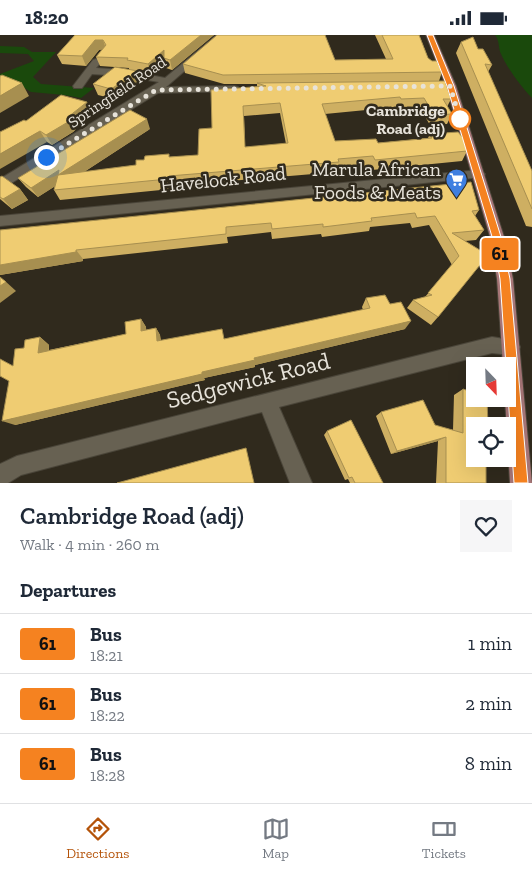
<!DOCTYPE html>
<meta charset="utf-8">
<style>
:root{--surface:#fff;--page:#f6f6f7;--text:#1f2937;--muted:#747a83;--line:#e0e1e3;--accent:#b45309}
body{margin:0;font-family:"Zilla Slab",serif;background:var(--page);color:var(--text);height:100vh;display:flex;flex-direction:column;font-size:19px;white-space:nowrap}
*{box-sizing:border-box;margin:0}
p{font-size:16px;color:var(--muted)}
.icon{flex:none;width:28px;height:28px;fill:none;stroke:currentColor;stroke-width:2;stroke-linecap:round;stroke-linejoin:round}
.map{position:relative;height:448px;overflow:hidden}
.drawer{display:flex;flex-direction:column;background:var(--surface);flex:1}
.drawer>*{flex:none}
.badge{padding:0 10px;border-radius:4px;font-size:18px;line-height:32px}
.needle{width:32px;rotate:157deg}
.fabs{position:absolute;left:466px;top:322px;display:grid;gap:10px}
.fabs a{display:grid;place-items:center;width:50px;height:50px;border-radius:0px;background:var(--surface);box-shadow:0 5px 20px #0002;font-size:25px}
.you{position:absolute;width:25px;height:25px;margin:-12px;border:4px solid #fff;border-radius:50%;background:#1a73e8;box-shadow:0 0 0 8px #1a73e833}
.map>.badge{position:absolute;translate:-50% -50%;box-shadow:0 0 0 2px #fff}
h2{padding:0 20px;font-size:19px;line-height:45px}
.round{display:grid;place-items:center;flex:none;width:52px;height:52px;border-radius:0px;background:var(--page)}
.headline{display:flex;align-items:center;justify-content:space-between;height:85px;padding:0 20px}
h1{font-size:24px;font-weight:600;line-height:38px}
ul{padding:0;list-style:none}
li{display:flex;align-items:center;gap:15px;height:60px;padding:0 20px;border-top:1px solid var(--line)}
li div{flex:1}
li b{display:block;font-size:19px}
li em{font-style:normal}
li .badge{min-width:55px;font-weight:700;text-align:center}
.status{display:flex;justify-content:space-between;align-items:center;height:35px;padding:0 25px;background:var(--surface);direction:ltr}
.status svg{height:14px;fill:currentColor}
.menu{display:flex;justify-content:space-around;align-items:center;height:70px;border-top:1px solid var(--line);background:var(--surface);font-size:14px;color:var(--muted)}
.menu a{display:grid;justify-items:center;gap:2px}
.menu .on{color:var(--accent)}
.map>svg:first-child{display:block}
.green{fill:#1a490c}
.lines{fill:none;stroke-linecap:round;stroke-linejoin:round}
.street-casing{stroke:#4a4539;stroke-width:2}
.primary-casing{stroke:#4a4539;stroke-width:2}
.street{fill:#676152;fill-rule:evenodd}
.primary{fill:#a77677;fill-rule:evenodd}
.wall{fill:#ceaf62;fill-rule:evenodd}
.shaded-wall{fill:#a78f50}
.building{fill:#efcc72;stroke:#a78f50;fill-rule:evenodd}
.line{fill:#f58220;stroke:#fff}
.walk{stroke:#e7e3da;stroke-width:5;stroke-dasharray:0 9}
.stop-dot{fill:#fff;stroke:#f58220;stroke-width:2.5}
.labels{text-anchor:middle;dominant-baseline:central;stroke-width:5;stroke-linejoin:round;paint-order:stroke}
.far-street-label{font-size:16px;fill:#e7e3da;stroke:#302a1d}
.far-stop-label{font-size:16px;font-weight:bold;fill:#e7e3da;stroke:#302a1d;text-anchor:end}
.poi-label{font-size:20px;fill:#e7e3da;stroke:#302a1d;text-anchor:end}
.street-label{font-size:20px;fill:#e7e3da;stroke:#302a1d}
.near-street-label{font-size:24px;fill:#e7e3da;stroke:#302a1d}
</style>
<div class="status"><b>18:20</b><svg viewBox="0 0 49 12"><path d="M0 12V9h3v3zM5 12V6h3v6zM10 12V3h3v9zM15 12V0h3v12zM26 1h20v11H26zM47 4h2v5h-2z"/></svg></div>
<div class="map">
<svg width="532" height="448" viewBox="0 0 532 448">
<rect width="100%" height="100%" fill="#302a1d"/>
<!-- green -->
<g class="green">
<path d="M495 0H532V63C522 53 507 33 501 19 498 13 500 6 495 0Z"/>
<path d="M0 11 24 12 32 17H56L33 42 41 49 94 53 81 63 64 60 31 57 23 52 0 47V39L34 26 28 19 0 18Z"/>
</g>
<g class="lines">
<defs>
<g id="street">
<path d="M217 0H226L166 52 234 51 238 52V56L158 58 0 155V144L159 47 124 41 92 39 82 53H74L73 51 93 25 96 24 101 27 96 33 124 35 165 43Z"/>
<path d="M479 135 485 139 483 142 0 191V181Z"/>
<path d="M492 302 517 306 520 312 517 318 511 320 492 318 279 372 312 448H290L262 377 21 440 8 448H0V429L17 421Z"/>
</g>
<path id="primary" d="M426 0H434L456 51 505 205 513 244 532 448H510L505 364H508V331H503L497 244 491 205 446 51Z"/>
</defs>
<!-- street casing -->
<use href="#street" class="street-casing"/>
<!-- primary casing -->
<use href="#primary" class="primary-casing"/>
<!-- street -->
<use href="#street" class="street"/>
<!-- primary -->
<use href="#primary" class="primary"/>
</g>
<!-- wall -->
<g class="wall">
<path d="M75 0H214L172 35 166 33 164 27 150 38 138 36 141 46 129 55 114 64 98 60 93 49 129 34V33L100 31 96 22 102 14 99 15 86 31 62 29 57 20Z"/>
<path d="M375 0H419L428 23 442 37 439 46 451 64 447 72 452 79 447 89 430 90 420 73 398 74 397 72 325 79 335 106 378 108 428 103 430 99 467 116 462 126 372 135 370 131 338 134 337 137 171 151V154L60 165 54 155 55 151 38 162 26 152 18 143 150 94 84 137 136 130 170 122 198 120 212 93 257 52V49H224L185 38 183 29 386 24ZM280 78 286 109 245 112 244 81Z"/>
<path d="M461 7 492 30 488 37 532 136V192L526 191 456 18Z"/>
<path d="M87 67 91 78 75 91 76 94 73 97 52 110 47 107 26 86Z"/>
<path d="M0 142 20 154 28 165 12 174 0 164Z"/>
<path d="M479 175 475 181 484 195 476 205 465 206 438 282 431 290 407 273 413 265 425 262 452 230 429 190 412 193 410 188 370 192 369 196 322 202 321 199 272 204 271 197 227 202 228 208 83 224V226L0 240V195Z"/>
<path d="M366 263 390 269 405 294 255 330V332L204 343 205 345 15 390 9 346 13 331 24 313 40 302 49 310V315L126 299 141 284 146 292V295L156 293 160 300 161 306 224 304 363 275 362 272Z"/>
<path d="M463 354 475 391 486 448H436L438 406 391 419 376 381 381 377 453 395 454 360Z"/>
<path d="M327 396 383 448H350L348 444 345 445 324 400Z"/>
</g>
<!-- shaded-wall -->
<g class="shaded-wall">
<path d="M201 0H214L172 35 170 25Z"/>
<path d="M95 5H103L106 14 99 15 86 31 82 21Z"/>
<path d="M164 15V27L150 38 148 29Z"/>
<path d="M138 36 141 46 129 55 114 64 111 54Z"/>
<path d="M22 48 29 61 0 78V61Z"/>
<path d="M87 67 91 78 75 91 76 94 73 97 52 110 46 100Z"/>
<path d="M147 84 150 94 64 150 62 147 38 162 31 153 59 135Z"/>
<path d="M40 96 47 107 0 134V119Z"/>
<path d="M169 141 171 151V154L168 144Z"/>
<path d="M20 154 28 165 12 174 3 164Z"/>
<path d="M76 215 83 224V226L0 240V230Z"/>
<path d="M4 245 16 256 0 268V251Z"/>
<path d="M141 284 146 292 147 304 141 296Z"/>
<path d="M411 286 405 294 255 330V332L204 343 205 345 15 390 2 386 202 337 254 323Z"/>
<path d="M156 293 160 300 161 314 157 306Z"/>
<path d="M40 302 49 310 48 325 38 318Z"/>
<path d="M446 402 438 406 391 419 397 416Z"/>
</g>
<!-- building -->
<g class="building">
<path d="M75 0H201L170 25 164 23V15L148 29 127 25 128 23 96 22 106 10 103 5H95L82 21 57 20Z"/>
<path d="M217 0H325L335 25 393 24 382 0H419L428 23 432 26H437L442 37 223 40 183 29Z"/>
<path d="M473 2 478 14H483L492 30 485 29 532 136V174L461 7Z"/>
<path d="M115 32 138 36 125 45 111 54 93 49Z"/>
<path d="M2 40 22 48 0 61V41Z"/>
<path d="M445 46 451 64H443L452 79 434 80 424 63 401 64 400 62 322 69 335 106 376 104 378 108 432 103 430 99 458 97 464 104 467 116 375 125 373 121 338 124 339 127 169 141 168 144 54 155 58 140 136 130V125H144L145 121 169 119V122L198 120 199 94 212 93 211 55 266 51 257 48ZM280 68 288 108 245 112 243 71Z"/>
<path d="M61 60 87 67 68 82 71 84 68 87 46 100 40 96 0 119V97L24 85 26 86Z"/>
<path d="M130 75 147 84 58 140 59 135 31 153 18 143Z"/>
<path d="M2 141 20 154 3 164 0 162V142Z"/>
<path d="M471 147 479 175 472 176 484 195 452 198 488 220 438 282 413 265 432 260 428 258 459 221 435 181 417 183 415 178 371 183 372 186 323 192V189L272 194 271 188 226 192V199L76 215V217L0 230V195Z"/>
<path d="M0 242 6 247 0 251Z"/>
<path d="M385 260 390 269 401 267 411 286 254 323 255 325 202 337V339L2 386 9 346 0 341V324L13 331 15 314 24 313 25 305 40 302 38 318 126 299 125 287 141 284V296L156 293 157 306 222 294 224 304 370 273 366 263Z"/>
<path d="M463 354 475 358V364H487L488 391H475V424H486V448H446V402L397 416 381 377 423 365 435 390 463 398Z"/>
<path d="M351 385 383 448H355L352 442 349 443 327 396Z"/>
<path d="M246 413 254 448H117Z"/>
</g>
<!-- line -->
<path class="line" d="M427 0H433L454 51 502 205 510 244 528 448H514L500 244 493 205 447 51Z"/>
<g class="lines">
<!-- walk -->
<path class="walk" d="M46 122 156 55 450 51 460 84"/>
</g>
<!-- icons -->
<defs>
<symbol id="supermarket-pin" viewBox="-11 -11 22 30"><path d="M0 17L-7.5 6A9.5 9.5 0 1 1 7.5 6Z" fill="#3f7fe0" stroke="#302a1d"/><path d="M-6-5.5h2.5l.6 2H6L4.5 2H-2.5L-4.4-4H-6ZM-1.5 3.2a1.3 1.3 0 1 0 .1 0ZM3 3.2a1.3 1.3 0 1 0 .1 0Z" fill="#fff"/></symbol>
</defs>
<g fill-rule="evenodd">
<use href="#supermarket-pin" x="444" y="132" width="25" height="34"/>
</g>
<!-- markers -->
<circle class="stop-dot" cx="460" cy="84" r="10"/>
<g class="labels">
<!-- far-street labels -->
<g class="far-street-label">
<text transform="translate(117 57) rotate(-34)">Springfield Road</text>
</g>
<!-- far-stop labels -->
<g class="far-stop-label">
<text x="445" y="75">Cambridge<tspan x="445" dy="18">Road (adj)</tspan></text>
</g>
<!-- poi labels -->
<g class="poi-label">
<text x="441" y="134">Marula African<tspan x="441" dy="23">Foods &amp; Meats</tspan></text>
</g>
<!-- street labels -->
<g class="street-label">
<text transform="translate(223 144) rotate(-6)">Havelock Road</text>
</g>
<!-- near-street labels -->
<g class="near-street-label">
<text transform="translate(248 345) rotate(-14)">Sedgewick Road</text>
</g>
</g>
</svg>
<div class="fabs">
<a><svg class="needle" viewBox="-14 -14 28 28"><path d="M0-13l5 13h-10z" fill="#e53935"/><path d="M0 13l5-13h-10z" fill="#747a83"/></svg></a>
<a><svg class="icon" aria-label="locate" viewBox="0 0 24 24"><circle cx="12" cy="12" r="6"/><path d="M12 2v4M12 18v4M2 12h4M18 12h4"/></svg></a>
</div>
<div class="you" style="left:46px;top:122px"></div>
<b class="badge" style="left:500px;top:219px;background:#f58220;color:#111">61</b>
</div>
<section class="drawer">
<div class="headline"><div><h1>Cambridge Road (adj)</h1><p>Walk · 4 min · 260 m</p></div><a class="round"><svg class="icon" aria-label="heart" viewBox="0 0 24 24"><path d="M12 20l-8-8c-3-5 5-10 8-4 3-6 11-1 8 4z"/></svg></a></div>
<h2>Departures</h2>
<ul>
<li><span class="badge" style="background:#f58220;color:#111">61</span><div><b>Bus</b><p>18:21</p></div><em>1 min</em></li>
<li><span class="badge" style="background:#f58220;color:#111">61</span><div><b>Bus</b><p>18:22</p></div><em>2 min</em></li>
<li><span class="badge" style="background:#f58220;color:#111">61</span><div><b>Bus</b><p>18:28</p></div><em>8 min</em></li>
</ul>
</section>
<nav class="menu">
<a class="on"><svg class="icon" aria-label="directions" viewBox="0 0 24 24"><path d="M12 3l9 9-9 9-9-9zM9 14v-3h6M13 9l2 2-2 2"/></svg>Directions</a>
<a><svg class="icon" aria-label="map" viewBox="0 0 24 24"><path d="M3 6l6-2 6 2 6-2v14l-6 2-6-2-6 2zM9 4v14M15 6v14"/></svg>Map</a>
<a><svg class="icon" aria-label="tickets" viewBox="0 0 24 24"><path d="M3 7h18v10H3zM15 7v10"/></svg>Tickets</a>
</nav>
